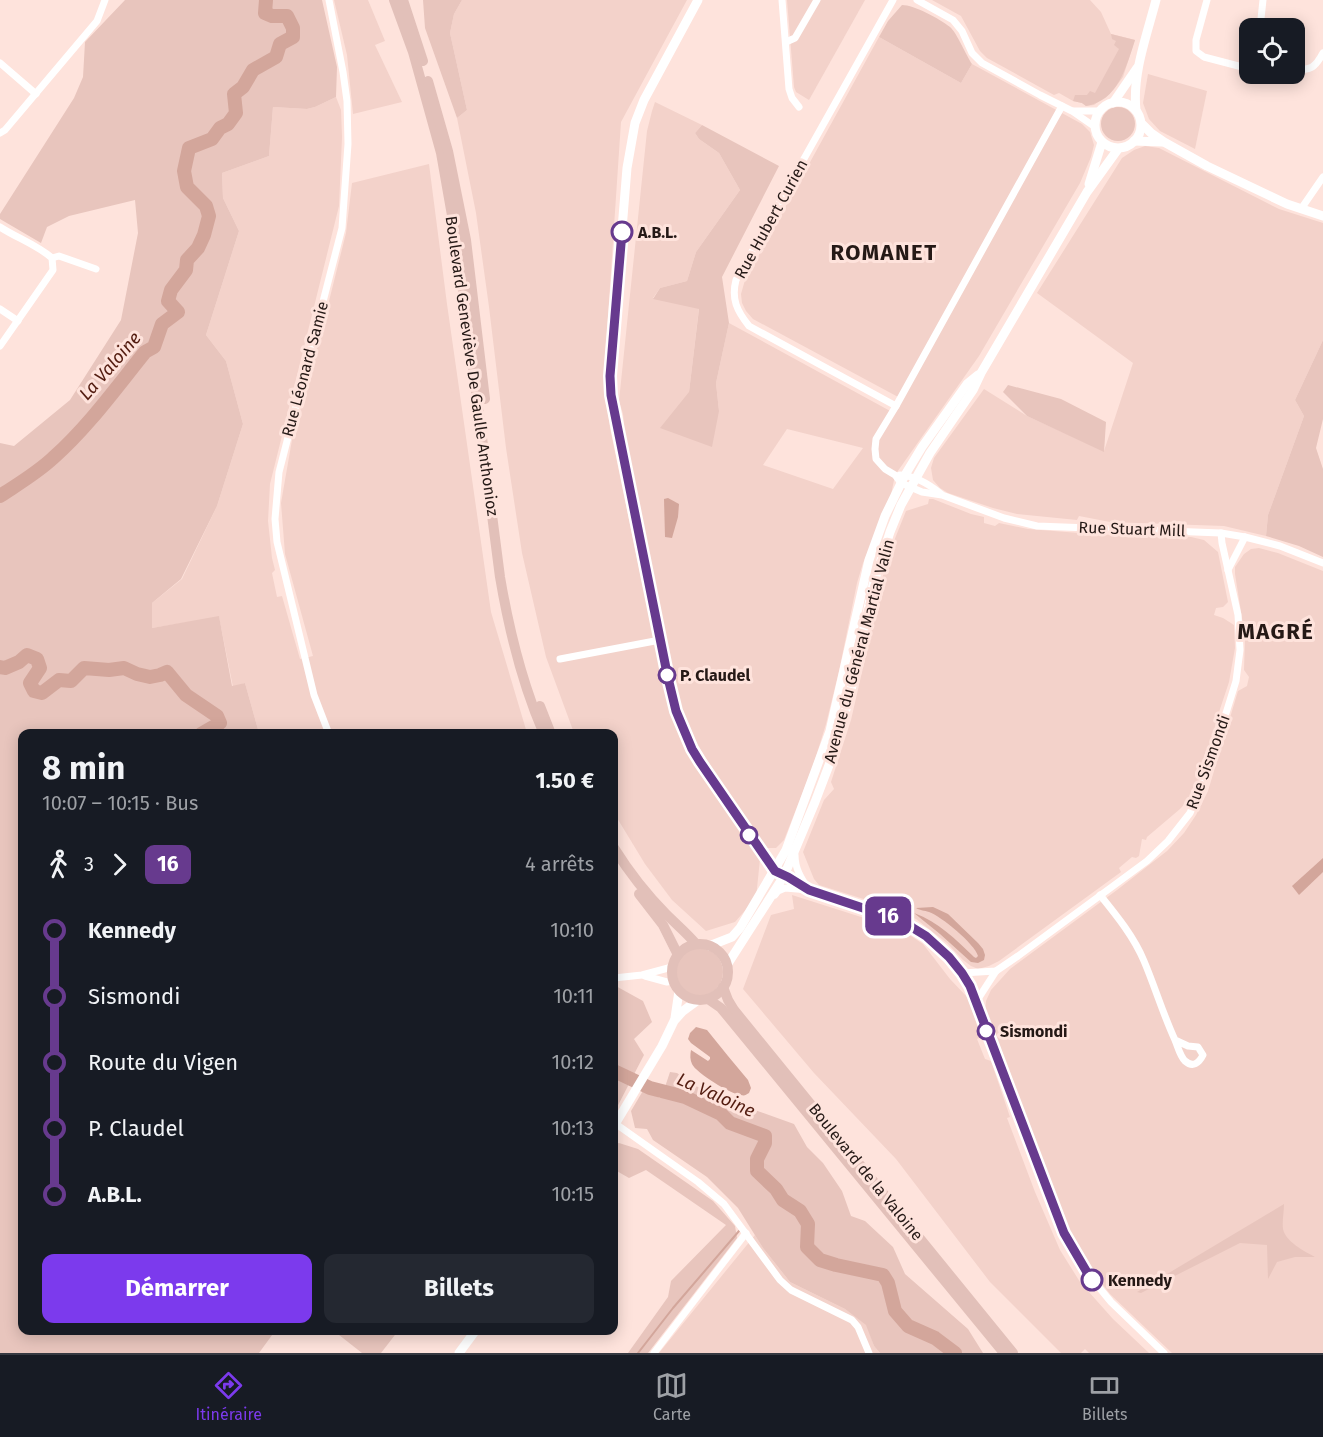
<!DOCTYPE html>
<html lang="fr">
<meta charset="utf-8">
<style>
:root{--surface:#171b24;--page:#242831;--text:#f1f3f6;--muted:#9ea1a6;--line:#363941;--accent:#7c3aed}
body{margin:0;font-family:"Fira Sans",sans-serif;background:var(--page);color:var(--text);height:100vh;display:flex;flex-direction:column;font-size:22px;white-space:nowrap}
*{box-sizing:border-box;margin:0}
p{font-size:20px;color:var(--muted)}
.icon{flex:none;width:33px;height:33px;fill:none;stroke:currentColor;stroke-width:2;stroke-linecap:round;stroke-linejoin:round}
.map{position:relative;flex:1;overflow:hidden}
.panel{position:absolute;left:18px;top:729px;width:600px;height:606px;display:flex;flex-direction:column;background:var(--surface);border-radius:12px;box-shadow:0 3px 15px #0003}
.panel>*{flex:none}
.badge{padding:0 12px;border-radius:9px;font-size:21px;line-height:39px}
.fabs{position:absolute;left:1239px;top:18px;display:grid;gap:12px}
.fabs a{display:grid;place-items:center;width:66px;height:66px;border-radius:12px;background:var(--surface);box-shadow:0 3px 15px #0003;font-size:30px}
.map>.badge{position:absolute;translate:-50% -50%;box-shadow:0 0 0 3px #fff}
.legs{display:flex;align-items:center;gap:9px;height:66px;padding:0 24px;font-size:20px}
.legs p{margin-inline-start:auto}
.head{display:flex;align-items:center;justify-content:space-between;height:102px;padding:0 24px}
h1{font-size:33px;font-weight:700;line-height:45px}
.cta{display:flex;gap:12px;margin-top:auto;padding:12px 24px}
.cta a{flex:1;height:69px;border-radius:12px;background:var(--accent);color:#fff;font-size:24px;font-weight:700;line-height:69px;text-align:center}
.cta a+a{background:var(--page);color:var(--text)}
ul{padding:0 24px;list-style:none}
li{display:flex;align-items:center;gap:21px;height:66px;font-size:22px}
li i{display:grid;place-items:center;width:9px;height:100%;margin:0 8px;background:currentColor}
li i::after{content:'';width:15px;height:15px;margin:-8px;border:4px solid;border-radius:50%;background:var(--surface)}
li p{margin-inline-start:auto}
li:first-child i{background:linear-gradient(#0000 50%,currentColor 0)}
li:last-child i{background:linear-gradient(currentColor 50%,#0000 0)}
.tab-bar{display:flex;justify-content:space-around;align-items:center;height:84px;border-top:2px solid var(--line);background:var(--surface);font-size:16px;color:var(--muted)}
.tab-bar a{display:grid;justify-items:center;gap:3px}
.tab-bar .on{color:var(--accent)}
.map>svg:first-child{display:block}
.built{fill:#f3d2ca;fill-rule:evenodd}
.green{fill:#e8c5bd}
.water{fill:#d3a69b}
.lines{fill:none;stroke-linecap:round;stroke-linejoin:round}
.stream{stroke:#d3a69b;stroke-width:2}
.river{stroke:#d3a69b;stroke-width:14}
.street{stroke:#fff;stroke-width:7}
.secondary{stroke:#fff;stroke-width:9}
.primary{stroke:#e2c0b9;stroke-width:10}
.line-1-casing{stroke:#fff;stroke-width:14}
.line-1{stroke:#673a8e;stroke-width:9}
.stop-1-dot{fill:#fff;stroke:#673a8e;stroke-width:3}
.labels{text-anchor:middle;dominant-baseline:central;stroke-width:6;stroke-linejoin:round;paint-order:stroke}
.street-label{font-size:16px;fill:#251916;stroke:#fee3dc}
.stop-label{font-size:16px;font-weight:bold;fill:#251916;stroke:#fee3dc;text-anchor:start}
.water-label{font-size:18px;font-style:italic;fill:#531c10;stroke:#fee3dc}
.district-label{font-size:22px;font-weight:bold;letter-spacing:1.5px;fill:#251916;stroke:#fee3dc}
</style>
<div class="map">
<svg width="1323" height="1353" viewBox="0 0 1323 1353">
<rect width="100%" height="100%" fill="#fee3dc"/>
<!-- built -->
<g class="built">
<path d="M334 0H368L385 41 375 45 402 102 353 114 347 55Z"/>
<path d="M462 0H687L621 122 604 376 610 428 656 650 671 715 686 752 760 859 756 898 735 922 706 931 672 900 645 864 614 813V734L574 733 546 657 522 553 506 448 489 307 476 213 457 118 467 110 450 33 454 14Z"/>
<path d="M787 0H865L809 100 796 92 794 87Z"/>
<path d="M932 0H1090L1101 12 1111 34 1135 40 1123 77 1114 89 1094 105 1086 106 1082 103 1073 101 1059 93 1054 95 987 58 980 51 961 16Z"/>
<path d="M879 37 961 83 972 64 1082 124 1090 132 1094 145 1091 157 1080 183 979 356 895 475 890 500 863 563 857 583 839 671 826 724 813 766 784 840 776 848H767L724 788 696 742 680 706 622 426 624 425 623 414 619 401 647 131 652 111 655 102 702 125 695 133 699 139 719 153 740 190 696 252 687 281 660 288 653 298 699 308 689 392 719 411 716 383 729 323 892 412 900 398 753 319 746 311 742 303 741 294 745 280ZM787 429 863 448 833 489 763 465Z"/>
<path d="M1148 74 1207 91 1195 149 1160 131 1149 119 1143 103Z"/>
<path d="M336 97 341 110 342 137 339 206 270 484 268 521 272 558 275 570 272 573 277 597 282 596 300 659 313 656 285 554 281 503 292 440 322 329 346 233 352 183 429 164 447 304 491 612 527 733H259L245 683 233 687 219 617 152 628V603L182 579 217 506 243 424 226 361 206 335 239 231 223 198 222 173 269 156 273 107 307 109 315 107Z"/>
<path d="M1145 146 1159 148 1279 209 1323 223V340L1295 400 1304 416 1268 515 1266 536 1224 526 1110 522 1079 516 1077 520 1017 514 993 508 948 493 940 488 933 480 931 468 934 458 984 389 1027 416 1104 451 1133 363 1037 293 1122 158 1134 150Z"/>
<path d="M929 499H933L971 514 984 517V523L995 526 999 523 1028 529 1092 534 1191 537 1204 540 1218 552 1228 602 1223 607 1216 608 1214 615 1223 618 1234 625 1235 648 1229 682 1220 709 1202 773 1197 785 1189 799 1180 809 1147 837 1146 840 1142 839 1139 856 1136 858 1132 857 1119 868 1121 872 999 961 989 966 978 969 971 966 963 960 947 943 916 919 889 907 819 885 814 879 803 852 824 800 834 789 831 782 851 720 870 637 879 589 892 546 906 511 928 504Z"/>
<path d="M1259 548 1278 553 1323 571V1353H1172L1110 1294 1090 1268 1066 1228 985 1013 986 1001 991 990 1010 969 1117 890 1167 851 1184 833 1196 815 1208 791 1238 691 1247 686 1249 677 1244 670 1245 637 1235 574V567L1244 554 1251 549Z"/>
<path d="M792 895 902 930 923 944 950 979 968 998 981 1037 977 1039 985 1059 991 1061 1010 1117 1007 1118 1035 1192 1060 1250 1080 1282 1113 1319 1149 1353H1089L1085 1349 1081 1353H1061L990 1282 896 1159 814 1073 743 989 771 915 794 909Z"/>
<path d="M755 1235 763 1248 790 1282 845 1309 867 1325 874 1346 880 1353H659Z"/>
</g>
<!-- green -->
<g class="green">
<path d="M125 0H322L337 67 336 97 315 107 307 109 273 107 269 156 222 173 223 198 239 231 206 335 226 361 243 424 217 506 181 579 152 603V628L219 616 232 686 245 683 259 733 22 734V1330L275 1331 259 1353H0V443L14 446 70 400 121 320 138 233 135 200 69 216 47 227 41 243 0 219V214L74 98 83 77 85 42Z"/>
<path d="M423 0H462L454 14 450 33 467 110 457 118 425 28Z"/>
<path d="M902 5C914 5 940 19 950 27 957 33 966 55 972 64L961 83 879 37 888 21Z"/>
<path d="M1111 34 1135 40C1126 67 1118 101 1086 106L1082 103 1073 101 1075 95H1087L1090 91 1095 93 1119 49 1114 45 1116 41 1112 39Z"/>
<circle cx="1118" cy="124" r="17"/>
<path d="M702 125 779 166 722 277 729 323 716 383 719 411 712 447 660 428 689 392 699 309 653 299 660 288 687 281 696 252 740 190 719 153 699 139 695 133Z"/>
<path d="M1323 340V419L1316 448 1323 469V557L1299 546 1266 536 1268 515 1304 416 1295 400Z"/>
<path d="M1008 385 1061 399 1106 422 1104 452 1027 416 1003 392Z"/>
<circle cx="699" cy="972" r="24"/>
<path d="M614 985 643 1001 652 1022 634 1039 644 1055 614 1113Z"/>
<path d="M670 1072 677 1073 694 1085 728 1102 752 1109 794 1124 807 1147 823 1163 842 1191 851 1216 865 1221 893 1247 905 1274 968 1329 983 1353H880L874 1346 866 1325 845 1309 790 1282 763 1248 738 1208 707 1177 653 1140 647 1129 635 1128 631 1111 644 1089 660 1098 664 1090Z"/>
<path d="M619 1143 638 1149 713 1201 735 1226 737 1238 648 1353H628L668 1297 671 1281 726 1225 646 1170 629 1178 615 1170H614V1144Z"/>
<path d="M1284 1204C1284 1212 1282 1221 1283 1229 1286 1242 1304 1251 1315 1257H1295L1277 1262 1268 1279 1267 1245 1240 1243 1141 1293 1137 1292Z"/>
<path d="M334 1331H398L381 1353H362Z"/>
</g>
<!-- water -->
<g class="water">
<path d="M668 498 679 504 678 517 672 538 665 537 664 499Z"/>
<path d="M1323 858V872L1299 895 1292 886Z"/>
<path d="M933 907 948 914 978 943 983 949 985 955 984 960 978 963 971 962 940 934 914 913C939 922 955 939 974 957L976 958 978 956C975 944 941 916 929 912 924 910 921 911 916 908Z"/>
<path d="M696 1027 707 1030 728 1056 748 1080 751 1088 749 1093C745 1095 746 1096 740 1095 731 1094 696 1073 692 1064 690 1060 690 1055 691 1050L708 1061 710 1059V1057L691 1043 688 1039 690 1033Z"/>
</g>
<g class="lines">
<!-- stream -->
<path class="stream" d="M638 1353 673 1308 739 1231"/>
<!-- river -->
<g class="river">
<path d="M0 496C18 484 37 473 53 458 88 427 116 388 145 352L154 347 162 324 178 312 168 301 171 290 186 270 187 260 198 248 204 235 209 216 206 206 187 187 184 171 189 148 212 139 220 128 228 124 236 113 234 94 243 87 253 70 276 57 280 44 293 37V28L287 16H272L265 13 266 0"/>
<path d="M0 667 5 668 19 662 27 655 37 659 40 668 30 683 34 691 42 693 59 680 71 681 84 668 109 670 124 668 137 674 150 677 160 675 167 672 186 695 217 716 220 723 201 734"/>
<path d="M614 1071 650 1088 685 1097 721 1114 730 1123 765 1136V1143L757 1159V1171L776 1189 783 1200 800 1211 808 1224 807 1247 820 1260 836 1265 883 1275 888 1283 895 1311 908 1326 935 1338 955 1353"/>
</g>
<!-- street -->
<g class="street">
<path d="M782 0 789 89 792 98 799 107"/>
<path d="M893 0 736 280C731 299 737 311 749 326L896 406 1062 106"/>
<path d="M917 0 953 20 962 31 972 53 982 63 1040 95 1072 111 1095 127"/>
<path d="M1207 0 1196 40V51L1204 57 1250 69"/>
<path d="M1260 28 1263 0"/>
<path d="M786 42 795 38 817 0"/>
<path d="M0 63 36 94"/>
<path d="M1294 70C1311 70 1315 68 1323 53"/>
<path d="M1073 111H1100"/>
<path d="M0 133 5 130 97 21 105 0"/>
<path d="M1301 209 1323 177"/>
<path d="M0 227C17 238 37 245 52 258L53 270 0 346"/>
<path d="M52 258 59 256 96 269"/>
<path d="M0 309 18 321"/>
<path d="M896 406 876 439 875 449 876 459 885 469 895 475 901 483 922 492 942 495 1004 518 1037 526 1221 533 1245 537 1280 546 1323 563"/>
<path d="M900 475C916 476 929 484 941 494"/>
<path d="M1228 570 1245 537"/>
<path d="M560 659 660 640"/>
<path d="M329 734 314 695 277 542 275 519 279 472 342 228 348 144 347 101 343 72 329 0"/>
<path d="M795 855C795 869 801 878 809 890"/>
<path d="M780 874 804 887"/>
<path d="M775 895 778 891 785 888 809 890 899 920 926 936 938 946 962 973 970 986 1064 1233 1088 1274 1111 1302 1164 1353"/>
<path d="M1100 895C1117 916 1134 937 1144 961 1155 987 1163 1014 1175 1040 1178 1047 1180 1056 1185 1061 1193 1068 1199 1063 1203 1055L1198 1047 1188 1046 1175 1040"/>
<path d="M962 973 996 971 1018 956 1147 861 1168 841 1190 813 1203 783 1227 710 1236 681 1240 650 1238 615 1222 543 1221 533"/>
<path d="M645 976 667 982 673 981"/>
<path d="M614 978 642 975 672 967"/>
<path d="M976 1002 996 971"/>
<path d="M616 1124 698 1182 724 1204 780 1280 791 1290 852 1320 858 1327 869 1353"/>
<path d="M654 1353 746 1233"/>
</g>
<!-- secondary -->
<g class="secondary">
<path d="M698 0 644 100 635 123 627 168 610 376 611 395 668 678 680 722 692 749 700 762 775 871"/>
<circle cx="1118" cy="125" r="23"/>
<path d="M1113 103 1137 68"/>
<path d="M1136 110C1132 74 1147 35 1156 0"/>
<path d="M1142 124 1151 133 1164 142 1207 166 1287 204 1323 216"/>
<path d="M1134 141 1162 142"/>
<path d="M1089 184 1102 142"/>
<path d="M709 946 732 937 740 928 786 850 830 731 869 560 885 516 905 475 922 447 967 384 978 375"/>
<path d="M727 965 784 876 815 802 834 752 850 695 873 585 890 532 901 505 930 453 973 390 981 373 1087 192 1118 149"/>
<path d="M675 1018 679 991"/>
<path d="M614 1126 662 1046 674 1021 683 1011 698 1000"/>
<path d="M459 1353 476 1330"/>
</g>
<!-- primary -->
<g class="primary">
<path d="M394 0 413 52 441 153 457 244 500 577C509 630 522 684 544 734"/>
<path d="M403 0 423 61"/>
<path d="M428 81 448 151 466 240 485 399"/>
<path d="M540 706 551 734"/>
<path d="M614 848C629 872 646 894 666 914 677 925 687 933 696 944"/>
<path d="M639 894 663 925 678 955"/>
<circle cx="700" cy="972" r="28"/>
<path d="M723 987 728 1000 734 1010 1013 1353"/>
<path d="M708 999 721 1008 1004 1353"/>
</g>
</g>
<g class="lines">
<defs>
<path id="line-1" d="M622 232 610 376 611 395 668 678 676 711 692 749 700 762 775 871 788 877 809 890 899 920 913 928 926 936 949 957 962 973 970 986 1064 1233 1088 1274 1092 1280"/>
</defs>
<!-- line-1 casing -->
<use href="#line-1" class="line-1-casing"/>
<!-- line-1 -->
<use href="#line-1" class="line-1"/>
</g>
<!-- markers -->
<g class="stop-1-dot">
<circle cx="622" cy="232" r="10"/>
<circle cx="667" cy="675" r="8"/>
<circle cx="749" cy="835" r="8"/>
<circle cx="986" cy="1031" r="8"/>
<circle cx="1092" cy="1280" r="10"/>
</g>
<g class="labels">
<!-- street labels -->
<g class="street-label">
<text transform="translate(771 219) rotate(-61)">Rue Hubert Curien</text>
<text transform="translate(472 366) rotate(82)">Boulevard Geneviève De Gaulle Anthonioz</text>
<text transform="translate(305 369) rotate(-75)">Rue Léonard Samie</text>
<text transform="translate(1132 529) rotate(2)">Rue Stuart Mill</text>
<text transform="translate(859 651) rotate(-75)">Avenue du Général Martial Valin</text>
<text transform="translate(1208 762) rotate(-70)">Rue Sismondi</text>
<text transform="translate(866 1172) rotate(51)">Boulevard de la Valoine</text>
</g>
<!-- stop labels -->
<g class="stop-label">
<text x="638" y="232">A.B.L.</text>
<text x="680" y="675">P. Claudel</text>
<text x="1000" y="1031">Sismondi</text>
<text x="1108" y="1280">Kennedy</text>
</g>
<!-- water labels -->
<g class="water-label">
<text transform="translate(110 366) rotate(-49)">La Valoine</text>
<text transform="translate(716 1095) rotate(24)">La Valoine</text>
</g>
<!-- district labels -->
<g class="district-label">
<text x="884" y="252">ROMANET</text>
<text x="1276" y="631">MAGRÉ</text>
</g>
</g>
</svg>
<div class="fabs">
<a><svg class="icon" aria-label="locate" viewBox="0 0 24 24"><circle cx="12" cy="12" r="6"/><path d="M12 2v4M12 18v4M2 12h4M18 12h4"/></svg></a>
</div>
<b class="badge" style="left:888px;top:916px;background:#673a8e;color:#fff">16</b>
<section class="panel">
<div class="head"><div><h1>8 min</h1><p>10:07 – 10:15 · Bus</p></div><b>1.50 €</b></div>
<div class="legs"><svg class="icon" aria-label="walk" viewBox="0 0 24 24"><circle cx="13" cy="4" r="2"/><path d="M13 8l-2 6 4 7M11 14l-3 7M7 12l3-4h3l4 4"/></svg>3<svg class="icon" aria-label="forward" viewBox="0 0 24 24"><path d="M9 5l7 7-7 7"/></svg><b class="badge" style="background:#673a8e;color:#fff">16</b><p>4 arrêts</p></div>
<ul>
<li><i style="color:#673a8e"></i><b>Kennedy</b><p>10:10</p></li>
<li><i style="color:#673a8e"></i><span>Sismondi</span><p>10:11</p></li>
<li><i style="color:#673a8e"></i><span>Route du Vigen</span><p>10:12</p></li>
<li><i style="color:#673a8e"></i><span>P. Claudel</span><p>10:13</p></li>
<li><i style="color:#673a8e"></i><b>A.B.L.</b><p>10:15</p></li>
</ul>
<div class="cta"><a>Démarrer</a><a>Billets</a></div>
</section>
</div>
<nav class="tab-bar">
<a class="on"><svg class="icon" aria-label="directions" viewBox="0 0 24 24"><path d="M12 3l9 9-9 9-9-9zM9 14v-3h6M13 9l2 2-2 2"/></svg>Itinéraire</a>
<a><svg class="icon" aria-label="map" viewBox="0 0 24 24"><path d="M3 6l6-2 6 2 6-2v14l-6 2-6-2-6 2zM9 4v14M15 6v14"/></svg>Carte</a>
<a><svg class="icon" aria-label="tickets" viewBox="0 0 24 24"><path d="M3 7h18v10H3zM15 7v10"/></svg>Billets</a>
</nav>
